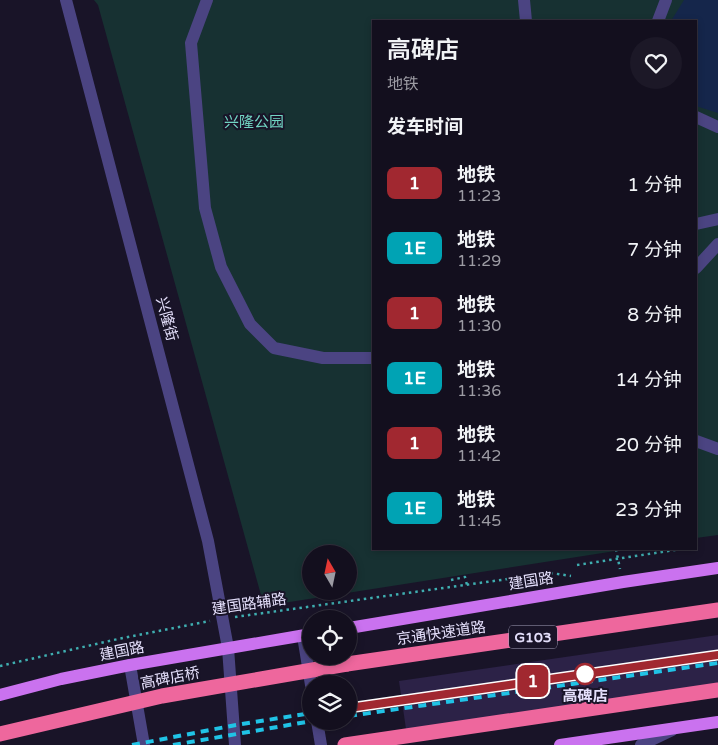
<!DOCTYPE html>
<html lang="zh">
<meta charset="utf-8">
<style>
:root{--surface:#130f1e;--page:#1c1827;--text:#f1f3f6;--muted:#9d9ca4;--line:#322f3c}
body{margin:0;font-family:"Varela Round","Noto Sans SC",sans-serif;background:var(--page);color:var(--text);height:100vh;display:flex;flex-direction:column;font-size:19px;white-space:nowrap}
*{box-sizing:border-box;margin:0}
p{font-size:16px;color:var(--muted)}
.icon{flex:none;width:28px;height:28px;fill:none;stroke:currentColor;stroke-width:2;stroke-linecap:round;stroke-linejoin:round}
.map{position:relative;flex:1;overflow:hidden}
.details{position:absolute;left:372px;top:20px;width:325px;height:530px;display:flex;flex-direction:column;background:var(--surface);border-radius:0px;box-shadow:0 2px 8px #0003,0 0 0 1px var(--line)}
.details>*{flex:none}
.badge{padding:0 10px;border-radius:8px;font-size:18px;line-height:32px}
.needle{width:32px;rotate:351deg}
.buttons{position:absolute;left:302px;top:545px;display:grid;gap:10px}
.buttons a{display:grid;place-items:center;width:55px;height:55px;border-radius:50%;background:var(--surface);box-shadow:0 2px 8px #0003,0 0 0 1px var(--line);font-size:25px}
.map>.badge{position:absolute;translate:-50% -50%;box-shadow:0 0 0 2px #fff}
h2{padding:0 15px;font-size:19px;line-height:45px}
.round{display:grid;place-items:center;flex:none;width:52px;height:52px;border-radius:26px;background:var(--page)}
.overview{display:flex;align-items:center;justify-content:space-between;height:85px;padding:0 15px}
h1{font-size:24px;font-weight:600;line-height:38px}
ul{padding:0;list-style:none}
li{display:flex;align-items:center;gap:15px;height:65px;padding:0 15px}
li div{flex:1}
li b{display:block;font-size:19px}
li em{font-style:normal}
li .badge{min-width:55px;font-weight:700;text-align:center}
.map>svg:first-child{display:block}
.green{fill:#173132;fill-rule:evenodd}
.water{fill:#15264b}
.building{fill:#2c2247}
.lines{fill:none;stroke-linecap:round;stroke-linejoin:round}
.path{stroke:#3faeb0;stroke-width:2.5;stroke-dasharray:2.5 4;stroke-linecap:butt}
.minor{stroke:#4b4482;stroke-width:12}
.major{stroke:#ca72ef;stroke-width:12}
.highway{stroke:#ee679d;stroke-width:15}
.rail{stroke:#20c3e6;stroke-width:4;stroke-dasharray:8 6;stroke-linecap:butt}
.highway-bridge{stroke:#ee679d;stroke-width:15}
.line-casing{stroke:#fff;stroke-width:11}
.line{stroke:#a12830;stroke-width:8}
.stop-dot{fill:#fff;stroke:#a12830;stroke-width:2.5}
.labels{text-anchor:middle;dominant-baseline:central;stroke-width:4;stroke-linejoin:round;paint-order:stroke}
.shield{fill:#191428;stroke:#a7a2bc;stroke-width:1}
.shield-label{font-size:14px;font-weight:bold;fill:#e4dffb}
.park-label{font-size:15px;fill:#71d5c3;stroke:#191428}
.street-label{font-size:15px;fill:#e4dffb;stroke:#191428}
.stop-label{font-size:15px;font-weight:bold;fill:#e4dffb;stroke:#191428}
</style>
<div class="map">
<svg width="718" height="745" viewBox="0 0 718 745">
<rect width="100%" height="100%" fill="#191428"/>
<!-- green -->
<path class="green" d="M94 0H718V535L696 538V21H374V549H628L264 606 98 5ZM311 554H349V591H311Z"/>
<!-- water -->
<path class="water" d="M684 0H718V113L696 106V21H671Z"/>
<!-- building -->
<path class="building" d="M718 635V684L406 729 399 681Z"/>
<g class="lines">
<!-- path -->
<g class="path">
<path d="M616 549 620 569"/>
<path d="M577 565 681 549"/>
<path d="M451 580 465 577 467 585"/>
<path d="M235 617 551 573 571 576"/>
<path d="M0 666 118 639 210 621"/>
</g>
<!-- minor -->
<g class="minor">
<path d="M66 0 208 541 228 648 235 745"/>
<path d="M207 0 191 43 205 208 221 267 250 324 274 348 323 358H374"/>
<path d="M524 0 526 21"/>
<path d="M658 21 666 0"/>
<path d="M696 117 718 127"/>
<path d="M696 224 718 219"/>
<path d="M696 268 718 244"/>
<path d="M696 441 718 449"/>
<path d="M303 636 311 685"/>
<path d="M130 665 144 745"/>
<path d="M317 721 321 745"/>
<path d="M641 745 672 730"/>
</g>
<!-- major -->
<g class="major">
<path d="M349 628 623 582 718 568"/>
<path d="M0 695 61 679 130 665 311 634"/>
<path d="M560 745 718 722"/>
</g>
<!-- highway -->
<g class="highway">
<path d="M347 664 718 610"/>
<path d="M345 745 718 690"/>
</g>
<!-- rail -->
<g class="rail">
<path d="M349 708 718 655"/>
<path d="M349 716 718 663"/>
<path d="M132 745 236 725 311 713"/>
<path d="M173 745 312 721"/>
</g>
<!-- highway-bridge -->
<path class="highway-bridge" d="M0 734 162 696 347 664"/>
</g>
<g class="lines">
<defs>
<path id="line" d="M349 708 718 655"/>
</defs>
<!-- line casing -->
<use href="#line" class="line-casing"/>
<!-- line -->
<use href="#line" class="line"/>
</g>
<!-- markers -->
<circle class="stop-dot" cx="585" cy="674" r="10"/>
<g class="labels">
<!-- shield labels -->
<rect class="shield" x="509" y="625.5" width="48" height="23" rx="4"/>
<g class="shield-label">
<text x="533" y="637">G103</text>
</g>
<!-- park labels -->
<g class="park-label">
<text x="254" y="122">兴隆公园</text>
</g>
<!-- street labels -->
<g class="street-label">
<text transform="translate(167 319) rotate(75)">兴隆街</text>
<text transform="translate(531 581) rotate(-9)">建国路</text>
<text transform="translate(249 604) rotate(-8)">建国路辅路</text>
<text transform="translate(441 633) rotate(-8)">京通快速道路</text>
<text transform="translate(122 651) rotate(-11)">建国路</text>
<text transform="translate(170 678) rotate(-11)">高碑店桥</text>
</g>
<!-- stop labels -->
<g class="stop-label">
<text x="585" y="696">高碑店</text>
</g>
</g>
</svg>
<div class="buttons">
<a><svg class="needle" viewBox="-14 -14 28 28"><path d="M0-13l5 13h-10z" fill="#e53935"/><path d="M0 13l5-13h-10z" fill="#9d9ca4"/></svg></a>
<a><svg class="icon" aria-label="locate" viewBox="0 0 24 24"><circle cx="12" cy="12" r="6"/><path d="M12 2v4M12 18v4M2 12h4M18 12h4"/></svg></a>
<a><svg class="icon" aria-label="layers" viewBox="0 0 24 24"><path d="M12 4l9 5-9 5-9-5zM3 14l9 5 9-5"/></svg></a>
</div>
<b class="badge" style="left:533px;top:681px;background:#a12830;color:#fff">1</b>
<section class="details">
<div class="overview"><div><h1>高碑店</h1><p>地铁</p></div><a class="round"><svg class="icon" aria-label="heart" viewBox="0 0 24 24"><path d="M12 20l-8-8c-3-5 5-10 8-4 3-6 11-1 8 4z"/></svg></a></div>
<h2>发车时间</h2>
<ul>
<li><span class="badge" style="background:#a12830;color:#fff">1</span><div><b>地铁</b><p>11:23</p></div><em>1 分钟</em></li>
<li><span class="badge" style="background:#00a3b4;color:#fff">1E</span><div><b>地铁</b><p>11:29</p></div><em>7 分钟</em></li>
<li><span class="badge" style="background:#a12830;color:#fff">1</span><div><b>地铁</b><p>11:30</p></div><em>8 分钟</em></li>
<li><span class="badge" style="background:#00a3b4;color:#fff">1E</span><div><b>地铁</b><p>11:36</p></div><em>14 分钟</em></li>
<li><span class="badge" style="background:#a12830;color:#fff">1</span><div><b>地铁</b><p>11:42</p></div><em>20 分钟</em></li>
<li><span class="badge" style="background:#00a3b4;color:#fff">1E</span><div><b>地铁</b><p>11:45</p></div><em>23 分钟</em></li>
</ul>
</section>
</div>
